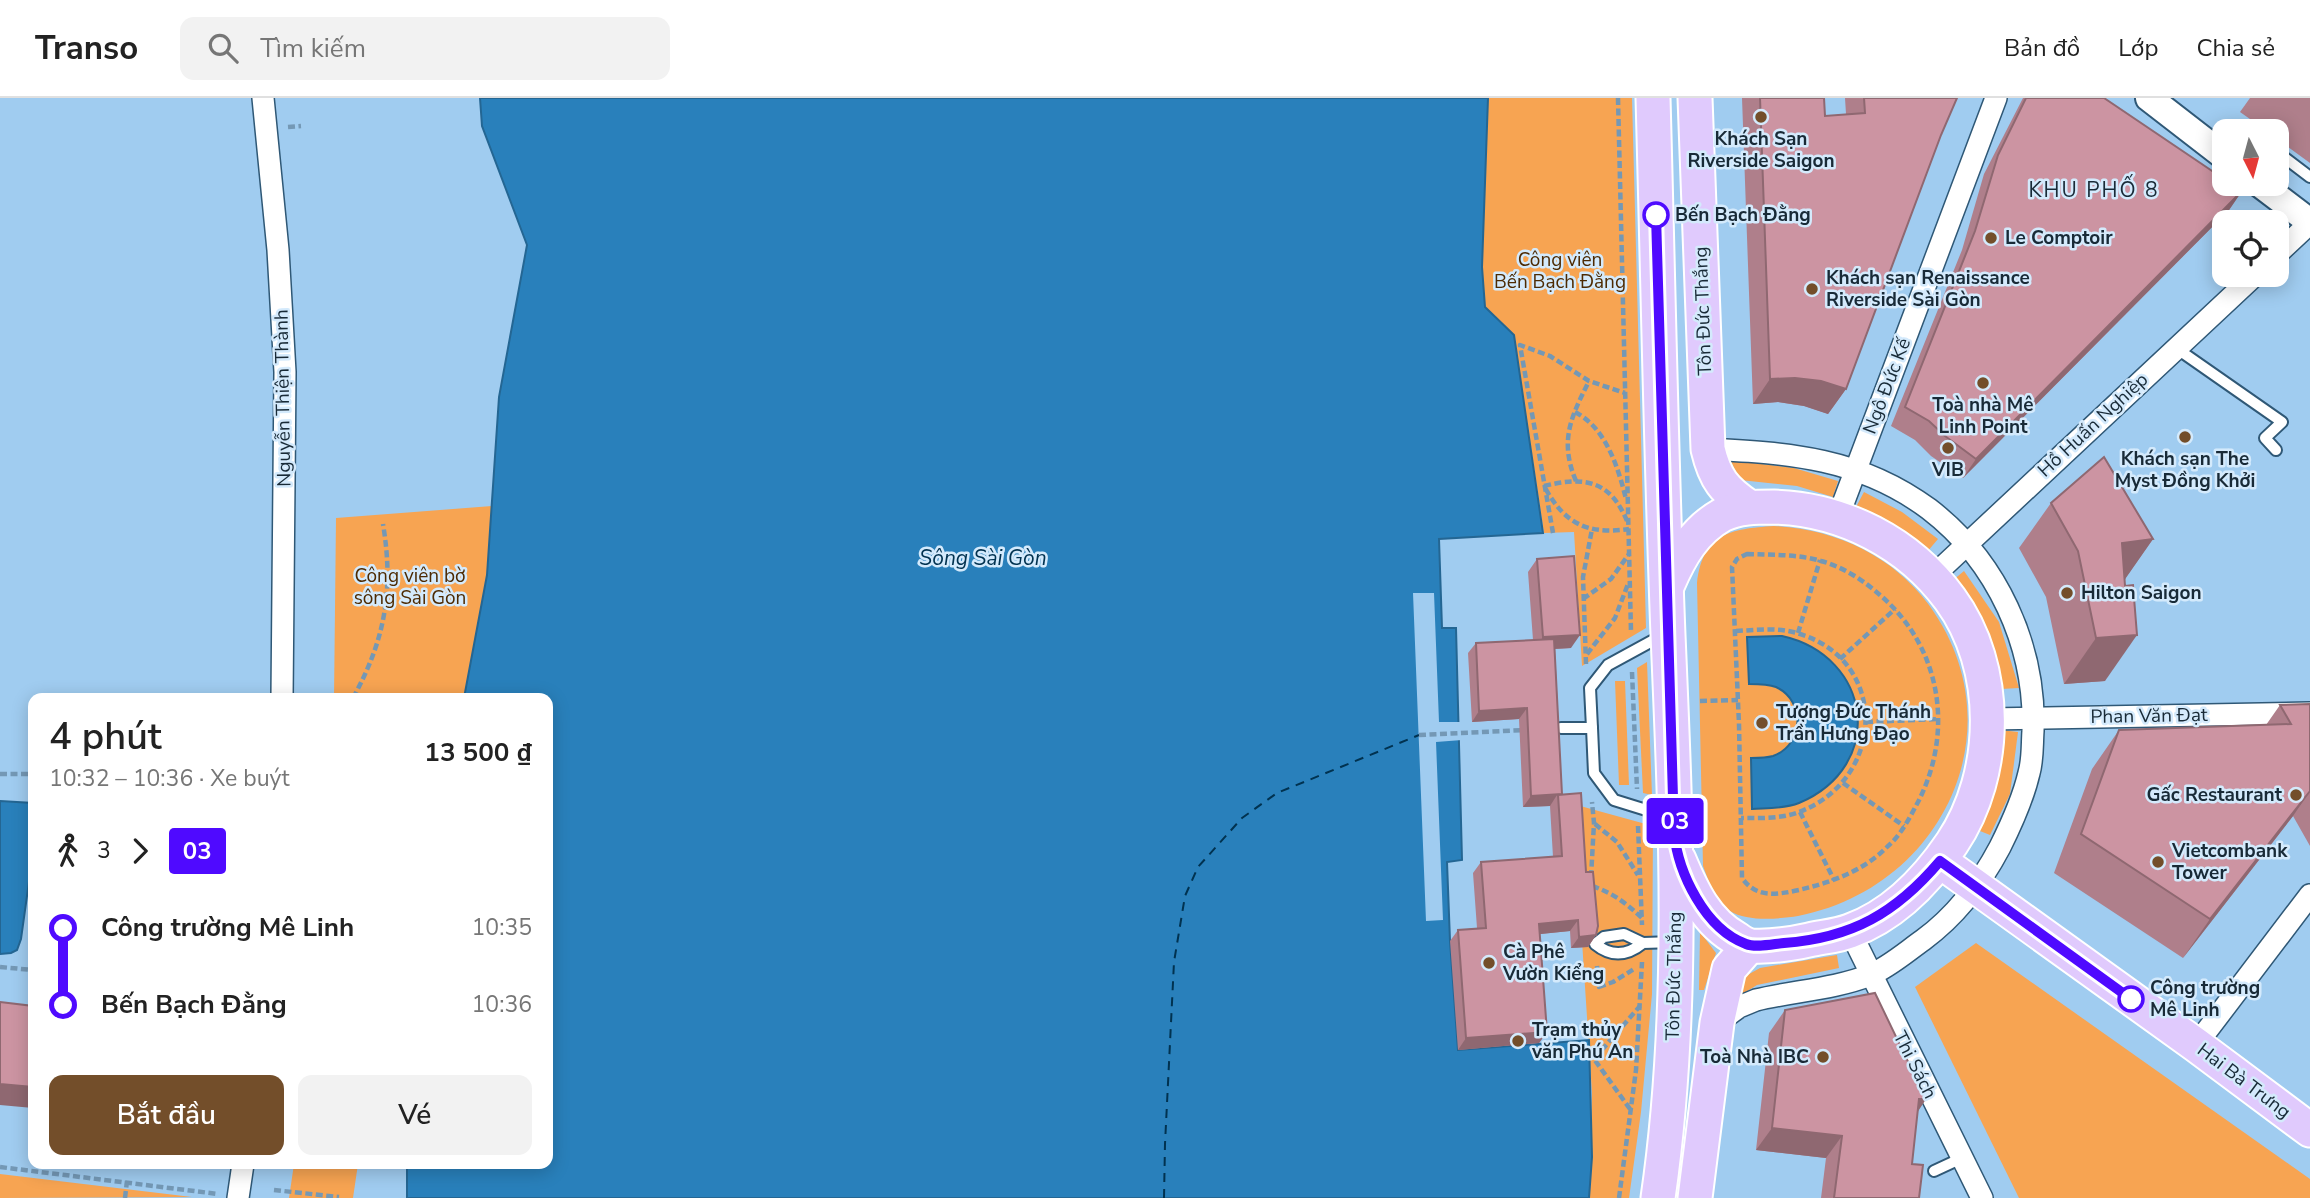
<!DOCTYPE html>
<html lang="vi">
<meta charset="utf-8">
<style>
:root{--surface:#fff;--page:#f2f2f2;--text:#222;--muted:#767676;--line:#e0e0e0;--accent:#734e2a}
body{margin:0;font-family:"Nunito Sans",sans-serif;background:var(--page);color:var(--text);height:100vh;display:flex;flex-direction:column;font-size:26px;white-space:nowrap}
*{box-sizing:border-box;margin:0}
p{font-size:23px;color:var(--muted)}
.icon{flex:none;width:38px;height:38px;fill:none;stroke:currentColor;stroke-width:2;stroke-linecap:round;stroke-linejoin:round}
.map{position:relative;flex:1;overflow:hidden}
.sheet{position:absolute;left:28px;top:595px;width:525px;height:476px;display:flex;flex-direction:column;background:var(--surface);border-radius:14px;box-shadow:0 4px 18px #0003}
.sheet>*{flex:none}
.badge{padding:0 14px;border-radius:5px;font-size:24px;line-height:46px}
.needle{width:46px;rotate:174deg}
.controls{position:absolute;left:2212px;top:21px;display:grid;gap:14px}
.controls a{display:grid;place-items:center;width:77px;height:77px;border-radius:14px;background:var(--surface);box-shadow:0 4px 18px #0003;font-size:35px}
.map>.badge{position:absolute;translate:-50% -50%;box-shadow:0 0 0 4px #fff}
.legs{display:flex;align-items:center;gap:10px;height:77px;padding:0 21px;font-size:23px}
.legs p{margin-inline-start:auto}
.headline{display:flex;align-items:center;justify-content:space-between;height:119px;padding:0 21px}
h1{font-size:38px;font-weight:600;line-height:52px}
.button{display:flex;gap:14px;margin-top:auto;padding:14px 21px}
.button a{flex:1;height:80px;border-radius:14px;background:var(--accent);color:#fff;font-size:28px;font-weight:600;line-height:80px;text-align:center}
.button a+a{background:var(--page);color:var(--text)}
ul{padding:0 21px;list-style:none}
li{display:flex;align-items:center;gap:24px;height:77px;font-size:26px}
li i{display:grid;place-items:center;width:10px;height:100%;margin:0 9px;background:currentColor}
li i::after{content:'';width:18px;height:18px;margin:-9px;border:5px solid;border-radius:50%;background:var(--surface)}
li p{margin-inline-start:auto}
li:first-child i{background:linear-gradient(#0000 50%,currentColor 0)}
li:last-child i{background:linear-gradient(currentColor 50%,#0000 0)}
header{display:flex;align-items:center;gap:42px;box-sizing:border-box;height:98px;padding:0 35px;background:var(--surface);border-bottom:2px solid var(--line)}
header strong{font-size:33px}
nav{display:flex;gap:38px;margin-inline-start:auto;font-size:24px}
.search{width:490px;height:63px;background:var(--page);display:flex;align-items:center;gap:18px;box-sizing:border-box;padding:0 24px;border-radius:14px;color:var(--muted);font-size:26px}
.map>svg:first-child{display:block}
.green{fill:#f7a452}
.water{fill:#2980bb;stroke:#246693;stroke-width:2}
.pier{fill:#a0ccf0}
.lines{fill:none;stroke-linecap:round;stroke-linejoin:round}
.ferry{stroke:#013250;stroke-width:2;stroke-dasharray:9 7;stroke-linecap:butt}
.service-casing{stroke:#2f5876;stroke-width:14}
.minor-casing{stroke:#2f5876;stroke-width:24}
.tertiary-casing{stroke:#2f5876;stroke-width:30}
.primary-casing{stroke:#fff;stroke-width:37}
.path{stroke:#7498b5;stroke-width:4.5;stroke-dasharray:7 3.5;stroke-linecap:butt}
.service{stroke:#fff;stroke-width:10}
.minor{stroke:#fff;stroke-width:21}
.tertiary{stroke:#fff;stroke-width:26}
.primary{stroke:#e0cafd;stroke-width:33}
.wall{fill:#af7f8b}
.shaded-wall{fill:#8f6871}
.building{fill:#cc94a2;stroke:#8f6871;stroke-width:2}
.line-1-casing{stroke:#fff;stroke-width:16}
.line-1{stroke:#4f0aff;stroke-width:10}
.poi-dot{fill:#734e2a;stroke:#d4eafc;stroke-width:2.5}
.stop-1-dot{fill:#fff;stroke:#4f0aff;stroke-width:3.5}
.labels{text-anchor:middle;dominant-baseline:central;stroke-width:5;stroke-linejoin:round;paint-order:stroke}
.poi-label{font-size:19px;font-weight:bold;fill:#182a37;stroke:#d4eafc;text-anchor:start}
.stop-label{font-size:19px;font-weight:bold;fill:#182a37;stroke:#d4eafc;text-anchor:start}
.park-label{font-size:19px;fill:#4d2a02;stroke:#d4eafc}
.street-label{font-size:19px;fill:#182a37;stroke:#d4eafc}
.neighbourhood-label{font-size:21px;letter-spacing:2px;fill:#182a37;stroke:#d4eafc}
.water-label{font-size:21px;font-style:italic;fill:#013250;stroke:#d4eafc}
</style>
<header>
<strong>Transo</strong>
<div class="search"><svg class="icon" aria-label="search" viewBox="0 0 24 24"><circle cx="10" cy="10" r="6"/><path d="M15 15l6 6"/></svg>Tìm kiếm</div>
<nav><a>Bản đồ</a><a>Lớp</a><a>Chia sẻ</a></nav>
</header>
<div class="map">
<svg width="2310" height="1100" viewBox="0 0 2310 1100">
<rect width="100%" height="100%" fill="#a0ccf0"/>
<!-- green -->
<g class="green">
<path d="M1488 0H1632L1646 530 1582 568 1574 434 1544 435 1514 237 1485 209 1482 169Z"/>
<path d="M1730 362 1794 370 1838 383 1833 399 1797 388 1740 382Z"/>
<path d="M1864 394 1902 414 1938 441 1927 454 1890 424 1856 409Z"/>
<path d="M492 408 487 477 464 600H334L336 420Z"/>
<path d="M1774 428C1835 431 1892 457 1929 507 2019 631 1942 790 1798 818 1779 821 1747 824 1730 813 1715 803 1709 784 1703 768L1697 485C1703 435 1730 431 1774 428Z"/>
<path d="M1964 473 1999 524 2019 590 2001 591 1952 483Z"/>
<path d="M1647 564 1652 697 1643 695 1637 570Z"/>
<path d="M1615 583H1625L1629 687H1619Z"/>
<path d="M2001 632 2018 634 2010 696 1990 737 1975 731Z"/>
<path d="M1573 706 1653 728 1652 896 1641 1014 1629 1100H1589L1592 995Z"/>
<path d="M1700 834 1716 855 1704 892H1699Z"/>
<path d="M1976 845 2310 1081V1100H2019L1915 889Z"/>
<path d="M1837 857 1839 870 1757 887 1736 900 1742 880 1760 870Z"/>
<path d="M294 1066H358L353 1100H289Z"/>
<path d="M0 1076 192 1099 0 1100Z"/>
</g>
<!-- water -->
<g class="water">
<path d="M480 0H1488L1482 169 1485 209 1514 237 1543 435 1439 441 1442 530H1456L1462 762 1447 764 1450 843 1458 952 1589 942 1592 1059 1589 1100H407V1066H548V600H464L487 477 499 299 527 147 482 28Z"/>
<path d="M1782 538C1872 558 1887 668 1799 705 1784 711 1767 710 1752 711L1751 660C1758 660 1766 660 1773 658 1804 647 1806 603 1776 589 1768 586 1758 586 1749 586L1747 539Z"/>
<path d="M0 703 33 705V755L21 841 17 852 11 855 0 856Z"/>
</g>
<!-- pier -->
<path class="pier" d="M1413 495H1434L1439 624H1462V642L1436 644 1443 822 1426 823Z"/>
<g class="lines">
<!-- ferry -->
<path class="ferry" d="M1164 1100 1165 1046 1174 864 1185 798 1198 769 1242 720 1277 695 1419 637"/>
<defs>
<g id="service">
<path d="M2277 54 2310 79"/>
<path d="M2176 250 2282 324 2265 340 2276 352"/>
<path d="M1663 537 1608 567 1590 590 1592 630 1594 675 1614 702 1672 720"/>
<path d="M1561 630H1592"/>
<path d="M1643 845C1627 858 1611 859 1595 846L1604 839 1624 836 1643 845 1674 844"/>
<path d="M1934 1073 1962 1060"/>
</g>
<g id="minor">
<path d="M263 0 278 152 285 274 282 600"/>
<path d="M2277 156 2310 125"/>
<path d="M1708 351C1790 355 1860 360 1929 411 1997 463 2036 548 2033 633 2032 647 2033 661 2029 675 2023 701 2012 725 2000 749 1981 785 1957 817 1923 842 1906 854 1889 869 1870 877 1835 891 1793 893 1756 902L1739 909 1717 925"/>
<path d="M1838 419 1996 0"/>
<path d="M1932 479 2255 177"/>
<path d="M1988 621 2310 615"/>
<path d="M1850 833 1982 1100"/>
<path d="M2196 947 2310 797"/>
<path d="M238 1100 243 1066"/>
</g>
<g id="tertiary">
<path d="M2149 0 2224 58"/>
<path d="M2260 86 2310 124"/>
</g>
<g id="primary">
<path d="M1653 0C1658 179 1661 358 1668 537 1676 724 1685 914 1658 1100"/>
<path d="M1695 0 1708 351C1715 381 1724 392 1749 409"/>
<path d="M1668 486C1680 458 1694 433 1722 417 1738 409 1756 409 1774 409 1843 411 1909 445 1950 501 2000 569 1999 675 1952 745 1927 782 1894 817 1850 833 1837 838 1822 839 1809 842 1791 846 1768 849 1751 848 1746 847 1741 844 1737 841 1706 824 1692 793 1679 762"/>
<path d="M1940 763 2196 947 2310 1032"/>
<path d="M1695 1100 1717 925 1729 871 1749 848"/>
</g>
</defs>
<!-- service casing -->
<use href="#service" class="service-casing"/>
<!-- minor casing -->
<use href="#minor" class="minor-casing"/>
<!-- tertiary casing -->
<use href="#tertiary" class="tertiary-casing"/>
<!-- primary casing -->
<use href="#primary" class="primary-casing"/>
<!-- path -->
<g class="path">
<path d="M1618 0 1631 534"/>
<path d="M288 29 301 28"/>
<path d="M1575 314C1606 330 1618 369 1626 401"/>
<path d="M1576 383C1559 343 1571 319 1589 283"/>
<path d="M1627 423C1610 382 1584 378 1544 388 1564 425 1586 437 1629 431"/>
<path d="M1553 435 1520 247 1550 258 1589 283 1625 295"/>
<path d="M1747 456C1772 457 1798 456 1821 463 1843 469 1863 482 1880 497 1942 550 1954 634 1918 704 1910 719 1901 737 1888 748 1864 773 1832 784 1799 792 1776 797 1756 800 1742 780L1739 626 1732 469 1737 461Z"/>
<path d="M1583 501 1611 481 1629 456"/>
<path d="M1736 533C1757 532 1780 529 1800 536 1890 564 1885 682 1799 714 1781 721 1760 720 1741 720"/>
<path d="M1798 535 1820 462"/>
<path d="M1587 556 1615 520 1628 486"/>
<path d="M1840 561 1895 511"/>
<path d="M1586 566 1583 479 1592 431"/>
<path d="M1632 574 1637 691"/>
<path d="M353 600C385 542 394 492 383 426"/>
<path d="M1700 603 1738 602"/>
<path d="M1866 624 1939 621"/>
<path d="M1419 637 1525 632"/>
<path d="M0 676H33"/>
<path d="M1843 685 1904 728"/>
<path d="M1800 714 1834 782"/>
<path d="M1595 726 1617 744 1638 777"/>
<path d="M1638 728 1642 827"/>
<path d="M1591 779 1594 725 1592 704"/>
<path d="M1592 788C1613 795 1626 805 1642 820"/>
<path d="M1597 868 1599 889 1613 884 1634 871"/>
<path d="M0 869 33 872"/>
<path d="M1630 1011 1594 961 1640 908"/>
<path d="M0 1069 218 1096"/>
<path d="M274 1092 339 1099"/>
<path d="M125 1100 127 1083"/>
<path d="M1619 1100 1636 972 1642 864"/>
</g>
<!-- service -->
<use href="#service" class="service"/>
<!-- minor -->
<use href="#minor" class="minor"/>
<!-- tertiary -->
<use href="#tertiary" class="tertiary"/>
<!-- primary -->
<use href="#primary" class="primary"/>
</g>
<!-- wall -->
<g class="wall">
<path d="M1742 0H1824L1825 18 1846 16 1845 0H1957L1941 37 1846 291 1828 316 1804 308 1778 304 1753 306Z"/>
<path d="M2023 0H2104L2242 93 2229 112 1963 380 1931 358 1915 342 1891 328 1962 152 1984 76Z"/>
<path d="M2250 0H2310V65L2277 41V33H2267L2240 14Z"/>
<path d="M2051 405 2153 441 2124 482 2105 583 2064 586 2046 499 2019 450Z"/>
<path d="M1537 461 1571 550 1555 551 1562 696 1586 774 1596 837 1588 849 1571 850 1570 833 1540 836 1547 934 1539 945 1458 952 1450 843 1458 832 1477 830 1473 775 1481 764 1553 759 1550 708 1523 709 1519 621 1472 624 1468 555 1476 545 1533 542 1528 474Z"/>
<path d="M2310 606V748L2293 718 2183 860 2054 775 2092 671 2119 632 2266 627 2280 607Z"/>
<path d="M1785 912 1926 1001 1917 1014 1912 1066 1919 1100H1821L1826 1060 1756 1052 1769 935Z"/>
</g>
<!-- shaded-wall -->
<g class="shaded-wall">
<path d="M2242 93 2229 112 1963 380 1976 361Z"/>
<path d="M1795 280 1821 283 1846 291 1828 316 1804 308 1778 304 1753 306 1770 281Z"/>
<path d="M2153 441 2121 487 2122 445Z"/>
<path d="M1580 537 1571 550 1534 552 1543 539Z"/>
<path d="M2137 537 2105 583 2064 586 2096 540Z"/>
<path d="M1527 610 1519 621 1472 624 1479 613Z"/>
<path d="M2310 693 2293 718 2183 860 2210 821Z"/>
<path d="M1557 697 1550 708 1523 709 1531 698Z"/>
<path d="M1578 822 1570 833 1531 837 1539 826Z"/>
<path d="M1596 837 1588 849 1571 850 1579 839Z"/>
<path d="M1547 934 1539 945 1458 952 1466 940Z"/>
<path d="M0 986 33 989V1010L0 1007Z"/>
<path d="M1919 1001H1926L1911 1024Z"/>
<path d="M1772 1030 1842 1038 1826 1060 1756 1052Z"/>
</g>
<!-- building -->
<g class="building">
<path d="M1760 0H1824L1825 18 1865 15 1864 0H1957L1941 37 1846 291 1821 283 1795 280 1770 281Z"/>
<path d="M2026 0H2104L2224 81V86H2232L2242 93 1976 361 1945 338 1929 323 1905 309 1975 133 1998 57Z"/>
<path d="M2104 359 2153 441 2122 445 2125 488 2133 487 2137 537 2096 540 2078 453 2051 405Z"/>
<path d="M1574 458 1580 537 1543 539 1537 461Z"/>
<path d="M1554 541 1562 696 1531 698 1527 610 1479 613 1476 545Z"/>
<path d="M2310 606V693L2210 821 2081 736 2119 632 2291 626 2280 607Z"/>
<path d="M1581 695 1586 774H1593L1598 828 1596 837 1579 839 1578 822 1539 826 1547 934 1466 940 1458 832 1486 830 1481 764 1562 758 1558 697Z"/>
<path d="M1875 895 1926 1001H1919L1912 1066 1923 1067 1919 1100H1834L1842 1038 1772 1030 1785 912Z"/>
<path d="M0 904 33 908V989L0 986Z"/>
</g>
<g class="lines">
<defs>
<path id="line-1" d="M1656 117 1674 734C1678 775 1705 831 1746 846 1756 850 1773 846 1784 845 1852 840 1896 815 1940 763L2131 901"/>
</defs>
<!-- line-1 casing -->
<use href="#line-1" class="line-1-casing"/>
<!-- line-1 -->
<use href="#line-1" class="line-1"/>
</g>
<!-- markers -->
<g class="poi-dot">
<circle cx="1761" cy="19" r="7"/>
<circle cx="1991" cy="140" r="7"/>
<circle cx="1812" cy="191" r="7"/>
<circle cx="1983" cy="285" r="7"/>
<circle cx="2185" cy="339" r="7"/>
<circle cx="1948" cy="350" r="7"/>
<circle cx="2067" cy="495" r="7"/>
<circle cx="1762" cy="625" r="7"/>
<circle cx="2296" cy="697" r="7"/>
<circle cx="2158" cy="764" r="7"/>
<circle cx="1489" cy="865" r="7"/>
<circle cx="1518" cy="943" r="7"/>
<circle cx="1823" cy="959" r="7"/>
</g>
<g class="stop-1-dot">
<circle cx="1656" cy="117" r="12"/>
<circle cx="2131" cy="901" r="12"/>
</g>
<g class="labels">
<!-- poi labels -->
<g class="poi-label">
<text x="1761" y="41" text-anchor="middle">Khách Sạn<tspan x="1761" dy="22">Riverside Saigon</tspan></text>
<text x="2005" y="140">Le Comptoir</text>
<text x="1826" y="180">Khách sạn Renaissance<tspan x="1826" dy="22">Riverside Sài Gòn</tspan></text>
<text x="1983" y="307" text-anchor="middle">Toà nhà Mê<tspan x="1983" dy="22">Linh Point</tspan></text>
<text x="2185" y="361" text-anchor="middle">Khách sạn The<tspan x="2185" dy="22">Myst Đồng Khởi</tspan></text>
<text x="1948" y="372" text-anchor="middle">VIB</text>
<text x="2081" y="495">Hilton Saigon</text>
<text x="1776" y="614">Tượng Đức Thánh<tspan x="1776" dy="22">Trần Hưng Đạo</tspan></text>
<text x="2282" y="697" text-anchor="end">Gấc Restaurant</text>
<text x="2172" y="753">Vietcombank<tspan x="2172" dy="22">Tower</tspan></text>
<text x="1503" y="854">Cà Phê<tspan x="1503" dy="22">Vườn Kiểng</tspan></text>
<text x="1532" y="932">Trạm thủy<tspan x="1532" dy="22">văn Phú An</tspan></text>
<text x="1809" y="959" text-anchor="end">Toà Nhà IBC</text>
</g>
<!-- stop labels -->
<g class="stop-label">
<text x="1675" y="117">Bến Bạch Đằng</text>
<text x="2150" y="890">Công trường<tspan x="2150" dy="22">Mê Linh</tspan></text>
</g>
<!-- park labels -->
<g class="park-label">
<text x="1560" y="162">Công viên<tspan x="1560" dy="22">Bến Bạch Đằng</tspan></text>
<text x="410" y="478">Công viên bờ<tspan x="410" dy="22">sông Sài Gòn</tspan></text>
</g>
<!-- street labels -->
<g class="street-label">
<text transform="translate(1703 213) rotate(-92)">Tôn Ðức Thắng</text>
<text transform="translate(1887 288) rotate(-69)">Ngô Ðức Kế</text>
<text transform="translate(283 300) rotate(-91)">Nguyễn Thiện Thành</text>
<text transform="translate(2093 327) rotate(-43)">Hồ Huấn Nghiệp</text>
<text transform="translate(2149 618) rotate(-1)">Phan Văn Ðạt</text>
<text transform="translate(1674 878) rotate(-89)">Tôn Đức Thắng</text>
<text transform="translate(1915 967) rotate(63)">Thi Sách</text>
<text transform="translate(2244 983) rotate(37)">Hai Bà Trưng</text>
</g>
<!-- neighbourhood labels -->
<g class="neighbourhood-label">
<text x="2094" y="92">KHU PHỐ 8</text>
</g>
<!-- water labels -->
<g class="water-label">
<text x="983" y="460">Sông Sài Gòn</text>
</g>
</g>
</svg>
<div class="controls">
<a><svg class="needle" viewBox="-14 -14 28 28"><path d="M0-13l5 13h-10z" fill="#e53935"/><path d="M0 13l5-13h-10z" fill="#767676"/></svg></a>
<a><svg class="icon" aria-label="locate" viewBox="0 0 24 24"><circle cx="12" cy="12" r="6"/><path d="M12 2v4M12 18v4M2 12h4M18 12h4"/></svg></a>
</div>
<b class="badge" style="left:1675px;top:723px;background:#4f0aff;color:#fff">03</b>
<section class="sheet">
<div class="headline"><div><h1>4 phút</h1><p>10:32 – 10:36 · Xe buýt</p></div><b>13 500 ₫</b></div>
<div class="legs"><svg class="icon" aria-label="walk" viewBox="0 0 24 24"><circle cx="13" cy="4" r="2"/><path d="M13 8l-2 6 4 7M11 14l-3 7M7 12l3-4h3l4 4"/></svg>3<svg class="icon" aria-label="forward" viewBox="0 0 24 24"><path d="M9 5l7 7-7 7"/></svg><b class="badge" style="background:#4f0aff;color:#fff">03</b></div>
<ul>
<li><i style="color:#4f0aff"></i><b>Công trường Mê Linh</b><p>10:35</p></li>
<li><i style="color:#4f0aff"></i><b>Bến Bạch Đằng</b><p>10:36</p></li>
</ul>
<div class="button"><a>Bắt đầu</a><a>Vé</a></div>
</section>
</div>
